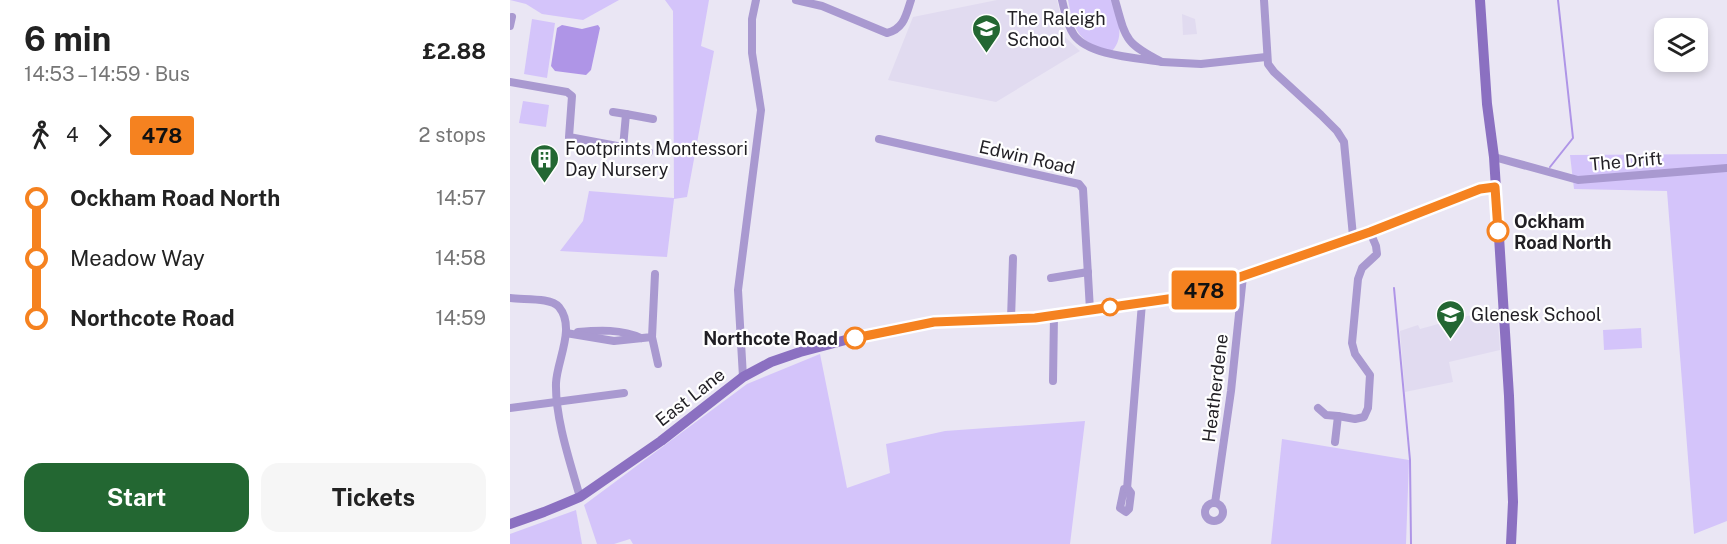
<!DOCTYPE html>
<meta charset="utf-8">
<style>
:root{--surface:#fff;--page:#f6f6f6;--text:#222;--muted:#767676;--accent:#236732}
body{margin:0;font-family:"Public Sans",sans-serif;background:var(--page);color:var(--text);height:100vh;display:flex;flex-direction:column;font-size:22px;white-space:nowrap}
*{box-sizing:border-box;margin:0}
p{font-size:20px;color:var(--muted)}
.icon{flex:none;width:33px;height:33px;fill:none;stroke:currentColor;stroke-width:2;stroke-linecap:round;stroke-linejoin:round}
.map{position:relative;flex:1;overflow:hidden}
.sheet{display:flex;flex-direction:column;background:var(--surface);width:510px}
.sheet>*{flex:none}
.badge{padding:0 12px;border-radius:4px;font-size:21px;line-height:39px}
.tools{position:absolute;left:1144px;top:18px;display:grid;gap:12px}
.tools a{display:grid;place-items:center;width:54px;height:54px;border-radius:12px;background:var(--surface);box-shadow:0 3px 9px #0003;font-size:30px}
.map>.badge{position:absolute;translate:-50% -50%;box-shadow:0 0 0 3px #fff}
.legs{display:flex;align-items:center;gap:9px;height:66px;padding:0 24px;font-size:20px}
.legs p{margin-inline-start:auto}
.headline{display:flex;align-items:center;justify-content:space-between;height:102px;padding:0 24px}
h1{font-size:33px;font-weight:700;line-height:45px}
.primary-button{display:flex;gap:12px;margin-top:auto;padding:12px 24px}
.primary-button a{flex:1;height:69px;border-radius:18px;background:var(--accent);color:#fff;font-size:24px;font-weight:700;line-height:69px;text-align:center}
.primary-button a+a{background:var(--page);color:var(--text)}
ul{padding:0 24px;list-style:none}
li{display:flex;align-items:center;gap:21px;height:60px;font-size:22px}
li i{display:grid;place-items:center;width:9px;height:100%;margin:0 8px;background:currentColor}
li i::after{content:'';width:15px;height:15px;margin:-8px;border:4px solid;border-radius:50%;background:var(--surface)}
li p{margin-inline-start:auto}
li:first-child i{background:linear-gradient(#0000 50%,currentColor 0)}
li:last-child i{background:linear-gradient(currentColor 50%,#0000 0)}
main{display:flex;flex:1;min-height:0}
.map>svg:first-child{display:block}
.built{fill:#e1dbf0}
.green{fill:#d4c4fa}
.water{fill:#af95e7}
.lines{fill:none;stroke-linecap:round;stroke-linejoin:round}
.stream{stroke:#af95e7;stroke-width:2}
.street{stroke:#a999d0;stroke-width:8}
.secondary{stroke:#8b70c1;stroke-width:10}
.line-1-casing{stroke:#fff;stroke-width:14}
.line-1{stroke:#f58220;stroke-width:9}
.stop-1-dot{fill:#fff;stroke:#f58220;stroke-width:3}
.labels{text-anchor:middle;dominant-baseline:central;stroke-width:4.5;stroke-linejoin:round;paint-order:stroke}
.poi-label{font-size:18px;fill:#211f24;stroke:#fff;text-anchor:start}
.street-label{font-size:18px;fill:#211f24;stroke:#fff}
.stop-label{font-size:18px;font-weight:bold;fill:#211f24;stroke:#fff;text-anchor:start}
</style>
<main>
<section class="sheet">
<div class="headline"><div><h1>6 min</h1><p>14:53 – 14:59 · Bus</p></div><b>£2.88</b></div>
<div class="legs"><svg class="icon" aria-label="walk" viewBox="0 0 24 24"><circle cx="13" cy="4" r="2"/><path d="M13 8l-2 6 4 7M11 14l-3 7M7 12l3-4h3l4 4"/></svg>4<svg class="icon" aria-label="forward" viewBox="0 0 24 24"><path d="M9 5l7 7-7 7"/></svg><b class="badge" style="background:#f58220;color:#111">478</b><p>2 stops</p></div>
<ul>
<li><i style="color:#f58220"></i><b>Ockham Road North</b><p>14:57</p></li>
<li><i style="color:#f58220"></i><span>Meadow Way</span><p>14:58</p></li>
<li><i style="color:#f58220"></i><b>Northcote Road</b><p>14:59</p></li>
</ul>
<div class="primary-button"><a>Start</a><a>Tickets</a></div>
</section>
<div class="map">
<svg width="1217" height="544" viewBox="0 0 1217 544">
<rect width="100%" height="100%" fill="#eae6f4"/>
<!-- built -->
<g class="built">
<path d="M487 0H547L555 37 570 51 486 102 378 80 403 17Z"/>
<path d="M672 14 685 19 687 34 673 35Z"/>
<path d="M987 308 990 350 939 362 943 382 895 392 890 331 908 325 910 329Z"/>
</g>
<!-- green -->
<g class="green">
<path d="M0 0H109L73 20 32 14 16 4Z"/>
<path d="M155 0H199L191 46 204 51 177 197 164 199 157 257 50 251 73 221 79 191 164 198 163 11Z"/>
<path d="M558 0H602C607 17 616 36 602 51 569 44 564 31 558 0Z"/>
<path d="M22 19 45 23 37 78 14 74Z"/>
<path d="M13 101 39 105 36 127 9 123Z"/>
<path d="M1217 154V521L1184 534 1157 191 1064 189 1060 155Z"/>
<path d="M1131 328 1132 348 1094 350 1093 330Z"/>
<path d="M310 354 337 488 380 473 376 444 435 431 575 421 560 544H123L120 539 104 544H87L74 505 237 384Z"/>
<path d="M772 439 899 460 896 544H761Z"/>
<path d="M66 510 72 544H0V534Z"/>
</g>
<!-- water -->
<path class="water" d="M52 25 72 29 88 25 90 28 81 70 76 75 45 71 41 66 47 28Z"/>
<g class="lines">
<!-- stream -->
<g class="stream">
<path d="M1040 167 1063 138 1048 0"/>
<path d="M884 288 900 460 901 544"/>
</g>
<!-- street -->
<g class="street">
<path d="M286 0 312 6 377 33C394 29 396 15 401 0"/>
<path d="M552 0C555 12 557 25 564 35 579 56 628 58 652 62 615 43 616 40 605 0"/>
<path d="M754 0 758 64 764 72 811 115 827 131 834 142 843 236"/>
<path d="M0 26 2 17"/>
<path d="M652 62 691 64 756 57"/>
<path d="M0 82 57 92 62 96 59 137 139 152"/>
<path d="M103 112 116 114"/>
<path d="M369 139 569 184 573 189 580 310"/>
<path d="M113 148 116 114 143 119"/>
<path d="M984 157 1068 180 1217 168"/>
<path d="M541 278 578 272"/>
<path d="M0 298C13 300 41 297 49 307 66 328 47 360 46 383 45 418 60 462 70 497"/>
<path d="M501 319 503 258"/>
<path d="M68 332C89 330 112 329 131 338"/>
<path d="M56 333 104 341 142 337 145 274"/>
<path d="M142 337 148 364"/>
<path d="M233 377 228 290 251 110 242 53V19L246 0"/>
<path d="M543 381 544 315"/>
<path d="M0 408 114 393"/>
<path d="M808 408 816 415 828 416"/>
<path d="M825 442 828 416 845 419 854 417 858 408 860 375 845 354 842 343 848 279 852 268 867 254 866 246 860 232"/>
<path d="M614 489H618L621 493 619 509 616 512 610 508Z"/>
<path d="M617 489 632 303"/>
<circle cx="704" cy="512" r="9"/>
<path d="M705 503 721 391 733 276"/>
</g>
<!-- secondary -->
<g class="secondary">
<path d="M970 0 977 104 984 157 999 396 1003 502 1001 544"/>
<path d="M0 524 34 512 70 497 151 441 233 377 261 362 290 352 347 337 405 325 463 319 525 318 672 297 860 232 970 189 985 187"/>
</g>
</g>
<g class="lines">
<defs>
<path id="line-1" d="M345 338 424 322 525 318 672 297 860 232 970 189 985 187 988 231"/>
</defs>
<!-- line-1 casing -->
<use href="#line-1" class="line-1-casing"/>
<!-- line-1 -->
<use href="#line-1" class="line-1"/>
</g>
<!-- icons -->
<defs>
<symbol id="school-pin" viewBox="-11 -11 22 30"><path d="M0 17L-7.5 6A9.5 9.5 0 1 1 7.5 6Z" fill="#236732" stroke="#fff"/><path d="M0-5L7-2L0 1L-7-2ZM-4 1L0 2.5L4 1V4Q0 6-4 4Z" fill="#fff"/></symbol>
<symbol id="building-pin" viewBox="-11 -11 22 30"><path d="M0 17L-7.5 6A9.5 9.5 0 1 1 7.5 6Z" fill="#236732" stroke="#fff"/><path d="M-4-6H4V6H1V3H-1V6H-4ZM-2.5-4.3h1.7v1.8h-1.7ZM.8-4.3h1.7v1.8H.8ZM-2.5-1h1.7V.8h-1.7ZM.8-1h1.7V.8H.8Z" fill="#fff"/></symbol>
</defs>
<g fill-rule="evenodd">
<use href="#school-pin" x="460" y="12" width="33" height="45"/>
<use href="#building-pin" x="18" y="142" width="33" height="45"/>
<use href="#school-pin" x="924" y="298" width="33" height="45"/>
</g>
<!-- markers -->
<g class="stop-1-dot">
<circle cx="988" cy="231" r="10"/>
<circle cx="600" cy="307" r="8"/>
<circle cx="345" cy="338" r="10"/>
</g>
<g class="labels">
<!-- poi labels -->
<g class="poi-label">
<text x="497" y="18">The Raleigh<tspan x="497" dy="21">School</tspan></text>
<text x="55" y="148">Footprints Montessori<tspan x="55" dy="21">Day Nursery</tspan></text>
<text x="961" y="314">Glenesk School</text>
</g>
<!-- street labels -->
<g class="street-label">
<text transform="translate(517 157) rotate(13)">Edwin Road</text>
<text transform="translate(1116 161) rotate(-5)">The Drift</text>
<text transform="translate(705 388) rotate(-83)">Heatherdene</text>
<text transform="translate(180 397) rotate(-38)">East Lane</text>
</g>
<!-- stop labels -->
<g class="stop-label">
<text x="1004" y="221">Ockham<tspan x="1004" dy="21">Road North</tspan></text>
<text x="328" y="338" text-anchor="end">Northcote Road</text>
</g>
</g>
</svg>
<div class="tools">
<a><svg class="icon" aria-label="layers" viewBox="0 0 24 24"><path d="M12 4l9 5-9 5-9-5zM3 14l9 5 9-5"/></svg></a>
</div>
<b class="badge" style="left:694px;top:290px;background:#f58220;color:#111">478</b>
</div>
</main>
